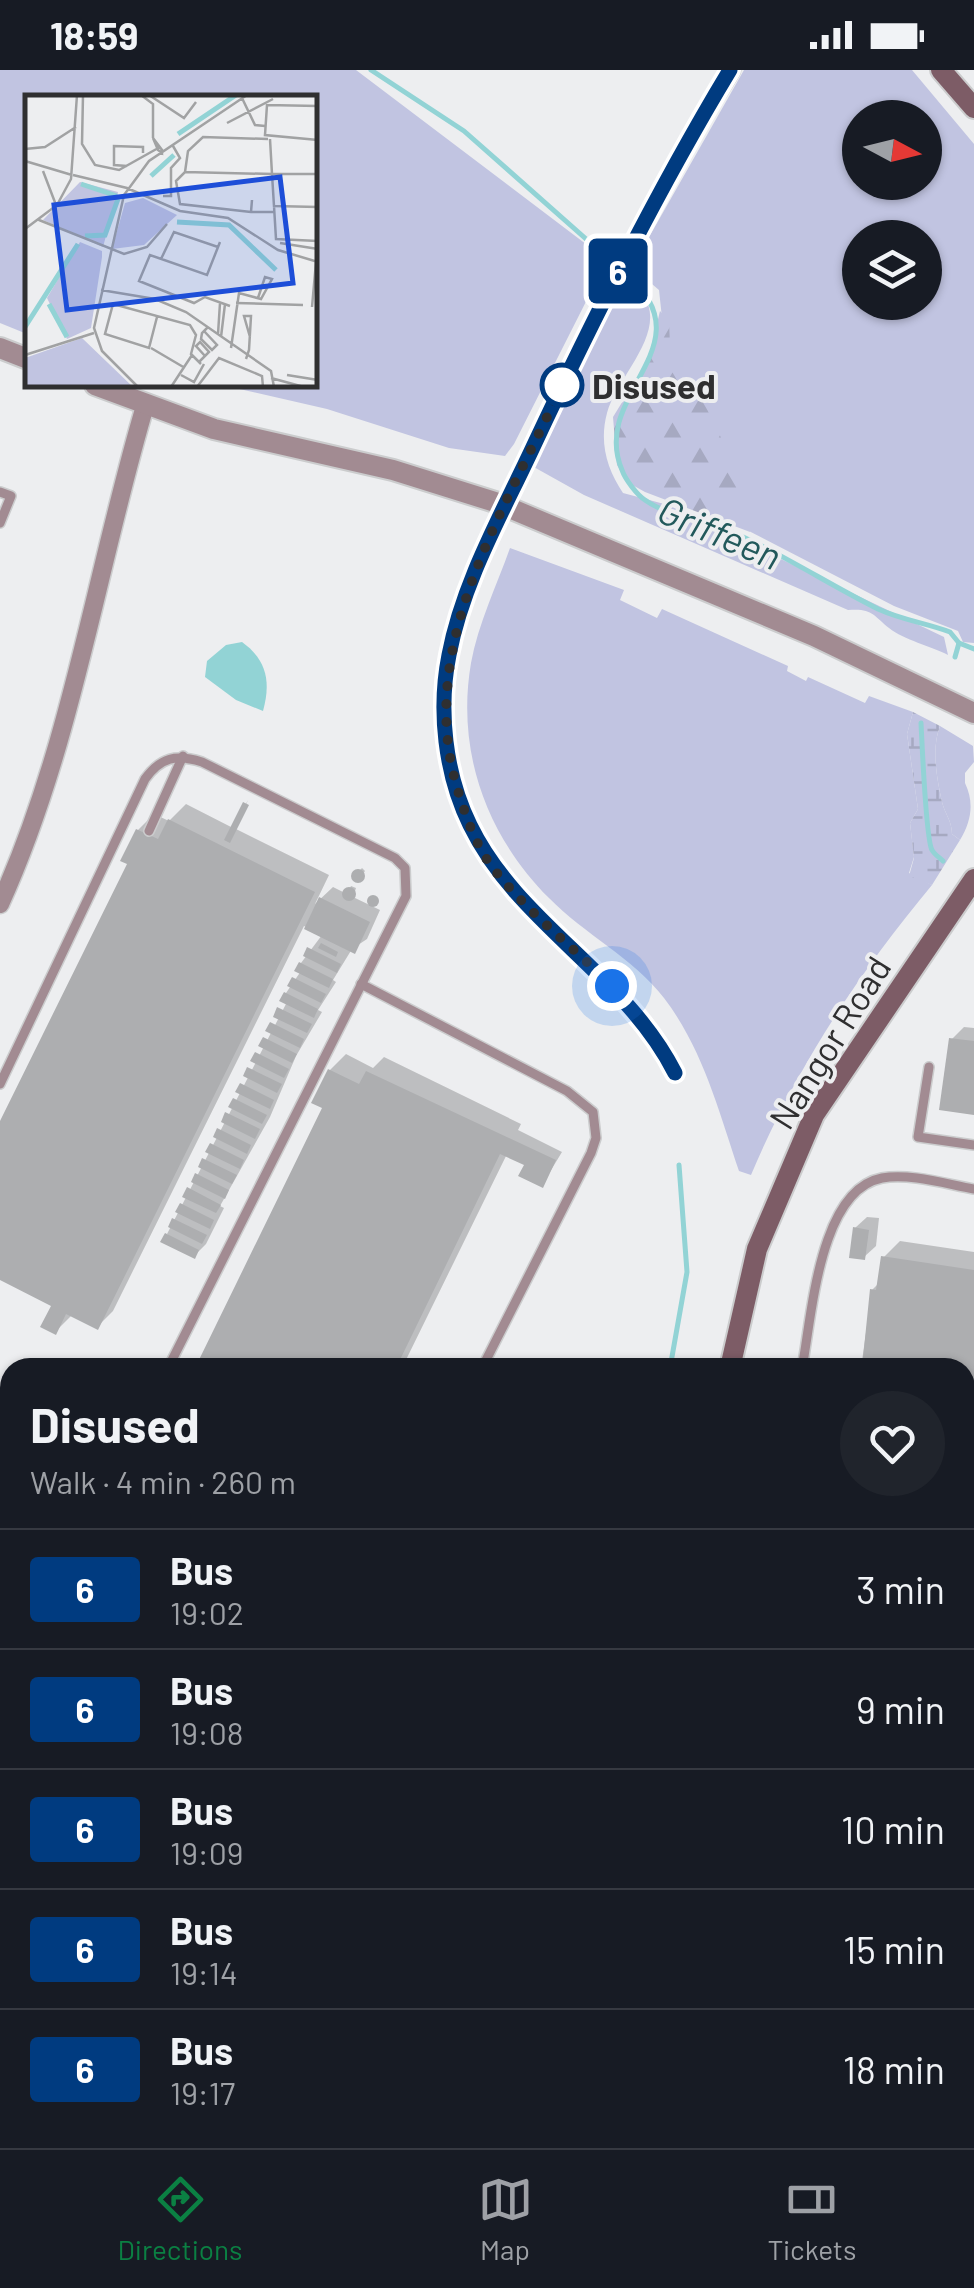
<!DOCTYPE html>
<meta charset="utf-8">
<style>
:root{--surface:#171b24;--page:#20242c;--text:#f1f3f6;--muted:#9ea1a6;--line:#363941;--accent:#0b8043}
body{margin:0;font-family:Barlow,sans-serif;background:var(--page);color:var(--text);height:100vh;display:flex;flex-direction:column;font-size:38px;white-space:nowrap}
*{box-sizing:border-box;margin:0}
p{font-size:32px;color:var(--muted)}
.icon{flex:none;width:55px;height:55px;fill:none;stroke:currentColor;stroke-width:2;stroke-linecap:round;stroke-linejoin:round}
.map{position:relative;flex:1;overflow:hidden}
.details{position:absolute;left:0px;top:1288px;width:975px;height:792px;display:flex;flex-direction:column;background:var(--surface);border-radius:30px 30px 0 0;box-shadow:0 2px 8px #0004}
.details>*{flex:none}
.badge{padding:0 20px;border-radius:8px;font-size:35px;line-height:65px}
.needle{width:65px;rotate:97deg}
.tools{position:absolute;left:842px;top:30px;display:grid;gap:20px}
.tools a{display:grid;place-items:center;width:100px;height:100px;border-radius:50%;background:var(--surface);box-shadow:0 2px 8px #0004;font-size:50px}
.you{position:absolute;width:50px;height:50px;margin:-25px;border:8px solid #fff;border-radius:50%;background:#1a73e8;box-shadow:0 0 0 15px #1a73e833}
.map>.badge{position:absolute;translate:-50% -50%;box-shadow:0 0 0 5px #fff}
.round{display:grid;place-items:center;flex:none;width:105px;height:105px;border-radius:52px;background:var(--page)}
.overview{display:flex;align-items:center;justify-content:space-between;height:170px;padding:0 30px}
h1{font-size:48px;font-weight:700;line-height:75px}
ul{padding:0;list-style:none}
li{display:flex;align-items:center;gap:30px;height:120px;padding:0 30px;border-top:2px solid var(--line)}
li div{flex:1}
li b{display:block;font-size:38px}
li em{font-style:normal}
li .badge{min-width:110px;font-weight:700;text-align:center}
.status{display:flex;justify-content:space-between;align-items:center;height:70px;padding:0 50px;background:var(--surface);direction:ltr}
.status svg{height:28px;fill:currentColor}
.dock{display:flex;justify-content:space-around;align-items:center;height:140px;border-top:2px solid var(--line);background:var(--surface);font-size:28px;color:var(--muted)}
.dock a{display:grid;justify-items:center;gap:5px}
.dock .on{color:var(--accent)}
.map>svg:first-child{display:block}
.green{fill:#c1c4e1;fill-rule:evenodd}
.forest{fill:url(#forest-firs)}
.wetland{fill:url(#wetland-marsh)}
.water{fill:#92d3d5}
.shadow{fill:#0003}
.lines{fill:none;stroke-linecap:round;stroke-linejoin:round}
.stream{stroke:#92d3d5;stroke-width:5}
.building{fill:#adaeb0}
.service-casing{stroke:#cbcccd;stroke-width:12}
.minor-casing{stroke:#cbcccd;stroke-width:21}
.tertiary-casing{stroke:#cbcccd;stroke-width:24}
.secondary-casing{stroke:#cbcccd;stroke-width:24}
.service{stroke:#a28b92;stroke-width:9}
.minor{stroke:#a28b92;stroke-width:18}
.tertiary{stroke:#a28b92;stroke-width:20}
.secondary{stroke:#7d5c66;stroke-width:20}
.line-casing{stroke:#fff;stroke-width:22}
.line{stroke:#003b80;stroke-width:15}
.walk{stroke:#2f2f30;stroke-width:10;stroke-dasharray:0 18}
.stop-dot{fill:#fff;stroke:#003b80;stroke-width:5}
.labels{text-anchor:middle;dominant-baseline:central;stroke-width:8;stroke-linejoin:round;paint-order:stroke}
.stop-label{font-size:35px;font-weight:bold;fill:#2f2f30;stroke:#edeef0;text-anchor:start}
.street-label{font-size:35px;fill:#2f2f30;stroke:#edeef0}
.water-label{font-size:38px;font-style:italic;fill:#22595b;stroke:#edeef0}
.inset-river{fill:none;stroke:#92d3d5;stroke-width:5}
.inset-road{fill:none;stroke:#a1a2a3;stroke-width:2.5}
.view{fill:#1d4ed8;fill-opacity:0.15;stroke:#1d4ed8;stroke-width:5}
.inset-edge{fill:none;stroke:#2f2f30;stroke-width:5}
</style>
<div class="status"><b>18:59</b><svg viewBox="0 0 49 12"><path d="M0 12V9h3v3zM5 12V6h3v6zM10 12V3h3v9zM15 12V0h3v12zM26 1h20v11H26zM47 4h2v5h-2z"/></svg></div>
<div class="map">
<svg width="974" height="2078" viewBox="0 0 974 2078">
<defs>
<pattern id="forest-firs" width="22" height="20" patternUnits="userSpaceOnUse" patternTransform="scale(2.5)"><rect width="22" height="20" fill="#c1c4e1"/><path d="M5 1l3.5 6h-7zM16 11l3.5 6h-7z" fill="#a6a9c1"/></pattern>
<pattern id="wetland-marsh" width="20" height="14" patternUnits="userSpaceOnUse" patternTransform="scale(2.5)"><rect width="20" height="14" fill="#c1c4e1"/><path d="M1 5h8M5 5V1M11 12h8M15 12V8" fill="none" stroke="#a6a9c1"/></pattern>
</defs>
<rect width="100%" height="100%" fill="#edeef0"/>
<!-- green -->
<g class="green">
<path d="M0 0H356L607 190 514 374 505 386 449 378 327 339 222 315H315V28H28L27 264 0 253Z"/>
<path d="M744 0H912L974 74V573L963 572 958 561 894 536 743 458 665 276 659 220 632 197ZM860 48H925V112H860ZM860 168H925V232H860Z"/>
<path d="M626 208C685 249 619 300 607 343 599 373 607 399 623 423L668 435 944 567 948 585C931 576 904 570 889 558 873 545 872 538 848 540L584 425 532 396Z"/>
<path d="M510 478 624 520 620 530 657 548 662 539 788 596 787 601 806 611 808 607 865 633 869 626 913 642 907 664 918 739 910 753 914 787 909 803 932 815C858 904 796 998 751 1105L739 1101C719 1042 703 979 664 928 633 888 584 864 549 828 486 765 456 681 471 593 478 554 497 515 510 478Z"/>
<path d="M940 656 973 676 974 692 965 703V713C974 732 972 750 960 770L952 764C952 751 945 744 942 732 937 709 931 679 940 656Z"/>
</g>
<!-- forest -->
<path class="forest" d="M660 241 669 251 670 276 687 296 732 391 750 462 645 422 627 412 617 395 613 347 648 290Z"/>
<!-- wetland -->
<path class="wetland" d="M913 642 940 656C931 679 937 709 942 732 945 744 952 751 952 764L960 770 932 815 909 806 914 788 910 753 918 739 907 664Z"/>
<!-- water -->
<path class="water" d="M242 572C267 590 271 612 263 641L236 630 205 607 207 591 226 575Z"/>
<!-- shadow -->
<g class="shadow">
<path d="M248 730 236 759 329 805 315 834 333 817 347 824 351 816 356 818 353 827 380 840 367 869 352 879 333 910 336 912 318 940 322 942 296 986 270 1047 220 1136 224 1138 206 1174 194 1186 167 1164 287 932 286 923 301 901V893L322 865 304 856 113 1241 97 1257 72 1245 55 1262 54 1234 0 1208V1057L130 793 138 760 154 744 169 751 186 734 233 758Z"/>
<path d="M362 798 365 801 358 810 354 807Z"/>
<path d="M964 957 974 958V1043L952 969Z"/>
<path d="M346 984 373 998 384 987 521 1054 518 1060 562 1082 542 1115 527 1094 507 1084 402 1298H198L325 1037 330 1000Z"/>
<path d="M867 1147 879 1148 876 1176 864 1187 855 1158Z"/>
<path d="M900 1171 974 1182V1792L965 1801V1298H861L872 1220 880 1212 884 1187Z"/>
<path d="M0 1790 10 1795V1857L0 1852Z"/>
<path d="M973 1830 974 1840 965 1847V1838Z"/>
<path d="M971 1849 974 1868 965 1900V1855Z"/>
<path d="M965 2062V2070L957 2078H732L733 2070H965Z"/>
</g>
<g class="lines">
<!-- stream -->
<g class="stream">
<path d="M371 0 464 61 594 176"/>
<path d="M625 202C711 277 589 322 622 400 625 409 637 425 645 430 667 446 699 448 723 458 778 481 826 513 878 539 902 550 926 553 950 562L959 573 955 587"/>
<path d="M959 573 974 579"/>
<path d="M921 653C922 672 926 770 932 780 934 784 940 788 943 791"/>
<path d="M670 1298 687 1202 679 1095"/>
</g>
</g>
<!-- building -->
<g class="building">
<path d="M243 732 249 735 230 773 224 770Z"/>
<path d="M168 749 315 822 98 1260 66 1244 56 1265 40 1257 51 1236 0 1210V1051L127 794 120 791 136 759 158 769Z"/>
<circle cx="358" cy="806" r="7"/>
<circle cx="349" cy="824" r="7"/>
<circle cx="373" cy="831" r="6"/>
<path d="M319 827 370 852 355 884 304 859Z"/>
<path d="M321 873 338 882 336 887 318 878Z"/>
<path d="M307 877 341 894 337 903 303 886Z"/>
<path d="M299 892 333 909 329 918 294 901Z"/>
<path d="M292 907 326 924 321 933 287 916Z"/>
<path d="M284 922 318 939 314 948 279 931Z"/>
<path d="M277 937 312 954 307 963 273 947Z"/>
<path d="M270 952 304 969 300 978 265 961Z"/>
<path d="M263 967 297 984 292 993 258 976Z"/>
<path d="M949 968 974 971V1045L939 1040Z"/>
<path d="M255 982 289 999 284 1008 250 991Z"/>
<path d="M247 997 282 1014 277 1023 243 1006Z"/>
<path d="M328 999 359 1014 366 1001 556 1090 543 1118 518 1106 524 1095 500 1084 396 1298H195L322 1038 311 1033Z"/>
<path d="M240 1013 274 1030 270 1039 235 1022Z"/>
<path d="M233 1028 267 1045 262 1054 228 1037Z"/>
<path d="M225 1042 260 1059 255 1069 221 1052Z"/>
<path d="M217 1058 251 1075 247 1084 213 1067Z"/>
<path d="M210 1073 244 1090 240 1099 205 1082Z"/>
<path d="M202 1088 237 1105 232 1114 198 1097Z"/>
<path d="M195 1103 229 1120 225 1129 191 1112Z"/>
<path d="M187 1117 221 1135 216 1143 182 1127Z"/>
<path d="M180 1133 214 1150 210 1159 175 1142Z"/>
<path d="M172 1148 207 1165 202 1174 168 1157Z"/>
<path d="M853 1157 869 1160 865 1190 849 1188Z"/>
<path d="M165 1163 199 1180 195 1189 160 1172Z"/>
<path d="M881 1186 974 1200V1727L967 1773 965 1298H862L870 1219 876 1220Z"/>
<path d="M0 1807 10 1812V1860L0 1855Z"/>
<path d="M730 2070H935L956 2073 955 2078H729Z"/>
</g>
<g class="lines">
<defs>
<g id="service">
<path d="M0 422 11 426 0 453"/>
<path d="M149 761 183 686"/>
<path d="M361 914 567 1021 593 1042 596 1068 591 1083 482 1298"/>
<path d="M929 997 918 1067 974 1075"/>
<path d="M675 1003 657 967 631 935 491 795 454 711 444 630 449 584 503 435 604 227 717 23"/>
<path d="M0 1014 145 709C161 687 176 684 202 692L395 788 405 798 406 826 168 1298"/>
<path d="M802 1298C812 1246 819 1120 882 1108 910 1103 946 1114 974 1119"/>
<path d="M0 1673 10 1678"/>
<path d="M0 1791 10 1796"/>
<path d="M0 1869 10 1874"/>
<path d="M965 2032 974 2033"/>
<path d="M459 2070 500 2078"/>
<path d="M680 2070 702 2074"/>
<path d="M335 2078 340 2070"/>
<path d="M386 2078 387 2070"/>
<path d="M609 2078 642 2070"/>
</g>
<g id="minor">
<path d="M717 23 731 0"/>
<path d="M0 834C72 675 96 501 145 336"/>
</g>
<g id="tertiary">
<path d="M0 278 28 289"/>
<path d="M95 315 214 359 393 400 495 432 814 566 974 643"/>
</g>
<g id="secondary">
<path d="M941 0 974 38"/>
<path d="M730 1298 757 1179 814 1045 974 809"/>
<path d="M257 2078 262 2070"/>
</g>
</defs>
<!-- service casing -->
<use href="#service" class="service-casing"/>
<!-- minor casing -->
<use href="#minor" class="minor-casing"/>
<!-- tertiary casing -->
<use href="#tertiary" class="tertiary-casing"/>
<!-- secondary casing -->
<use href="#secondary" class="secondary-casing"/>
<!-- service -->
<use href="#service" class="service"/>
<!-- minor -->
<use href="#minor" class="minor"/>
<!-- tertiary -->
<use href="#tertiary" class="tertiary"/>
<!-- secondary -->
<use href="#secondary" class="secondary"/>
</g>
<g class="lines">
<defs>
<path id="line" d="M675 1003C625 904 518 854 470 755 445 704 438 640 449 585 463 511 503 442 534 375 594 247 657 121 730 0"/>
</defs>
<!-- line casing -->
<use href="#line" class="line-casing"/>
<!-- line -->
<use href="#line" class="line"/>
<!-- walk -->
<path class="walk" d="M562 315C503 445 410 583 461 730 468 753 478 779 493 798 527 842 573 877 612 916"/>
</g>
<!-- markers -->
<circle class="stop-dot" cx="562" cy="315" r="20"/>
<g class="labels">
<!-- stop labels -->
<g class="stop-label">
<text x="592" y="315">Disused</text>
</g>
<!-- street labels -->
<g class="street-label">
<text transform="translate(829 972) rotate(-58)">Nangor Road</text>
</g>
<!-- water labels -->
<g class="water-label">
<text transform="translate(720 462) rotate(23)">Griffeen</text>
</g>
</g>
<!-- overview -->
<g transform="translate(25 25)">
<rect width="292" height="292" fill="#edeef0"/>
<path d="M55 87 93 97 78 152 18 125ZM118 103 152 120 119 150 87 154 100 108ZM55 147 77 156V162L66 233 42 244 22 203ZM57 243 108 292H0V263Z" fill="#c1c4e1"/>
<path class="inset-river" d="M153 39 211 0M126 81 149 60M56 89 92 101M152 127 204 130 251 175M60 141 80 140 93 104M24 209 42 242M0 232 53 149"/>
<path class="inset-road" d="M58 0 57 49 70 70 94 75 135 52M116 0 128 9V43M124 0 159 23 171 7M217 3 230 30 240 31M293 11 242 10 240 40 293 45M202 28 248 4M128 43 137 55V58L133 55ZM245 44 247 79H293M0 54 20 52 51 32M0 66 47 80M102 71 89 70V51L118 52V58M18 76 31 110M160 77 163 56 178 42 243 44M48 80 102 93 155 116 203 123 253 155 293 167M138 101H146V73L155 63 148 51M227 105 226 117H249M249 111 251 144 293 146M226 117 155 109 151 86 160 77 247 79 249 111 293 112M14 125 99 159 122 152 142 129M0 134 32 110 46 84 52 0M195 147 182 180 125 160 114 186 169 208 180 202 205 211M255 148 293 154M136 164 149 137 193 152M76 195 130 204 161 217 246 276 249 292M211 208 278 210M287 212 291 167M132 222 124 253 80 239 88 209 165 230 171 240 166 259 176 269M179 236 192 250 187 255 176 244 177 238 183 232M193 239 195 208M196 242 200 209M126 253 160 273M206 253 214 198 236 204 247 184 240 182 233 203M0 260 69 238M221 264 224 255 226 221H219L225 242M174 267 184 257 175 247 171 251 180 261M156 280 169 287 179 269M262 280 293 285M246 283 279 292M113 292 77 256 69 233 99 100 124 66 222 0M146 292 167 260M172 292 194 263 237 281 238 292"/>
<path class="view" d="M255 82 268 188 42 215 29 110Z"/>
<rect width="292" height="292" class="inset-edge"/>
</g>
</svg>
<div class="tools">
<a><svg class="needle" viewBox="-14 -14 28 28"><path d="M0-13l5 13h-10z" fill="#e53935"/><path d="M0 13l5-13h-10z" fill="#9ea1a6"/></svg></a>
<a><svg class="icon" aria-label="layers" viewBox="0 0 24 24"><path d="M12 4l9 5-9 5-9-5zM3 14l9 5 9-5"/></svg></a>
</div>
<div class="you" style="left:612px;top:916px"></div>
<b class="badge" style="left:618px;top:201px;background:#003b80;color:#fff">6</b>
<section class="details">
<div class="overview"><div><h1>Disused</h1><p>Walk · 4 min · 260 m</p></div><a class="round"><svg class="icon" aria-label="heart" viewBox="0 0 24 24"><path d="M12 20l-8-8c-3-5 5-10 8-4 3-6 11-1 8 4z"/></svg></a></div>
<ul>
<li><span class="badge" style="background:#003b80;color:#fff">6</span><div><b>Bus</b><p>19:02</p></div><em>3 min</em></li>
<li><span class="badge" style="background:#003b80;color:#fff">6</span><div><b>Bus</b><p>19:08</p></div><em>9 min</em></li>
<li><span class="badge" style="background:#003b80;color:#fff">6</span><div><b>Bus</b><p>19:09</p></div><em>10 min</em></li>
<li><span class="badge" style="background:#003b80;color:#fff">6</span><div><b>Bus</b><p>19:14</p></div><em>15 min</em></li>
<li><span class="badge" style="background:#003b80;color:#fff">6</span><div><b>Bus</b><p>19:17</p></div><em>18 min</em></li>
</ul>
</section>
</div>
<nav class="dock">
<a class="on"><svg class="icon" aria-label="directions" viewBox="0 0 24 24"><path d="M12 3l9 9-9 9-9-9zM9 14v-3h6M13 9l2 2-2 2"/></svg>Directions</a>
<a><svg class="icon" aria-label="map" viewBox="0 0 24 24"><path d="M3 6l6-2 6 2 6-2v14l-6 2-6-2-6 2zM9 4v14M15 6v14"/></svg>Map</a>
<a><svg class="icon" aria-label="tickets" viewBox="0 0 24 24"><path d="M3 7h18v10H3zM15 7v10"/></svg>Tickets</a>
</nav>
